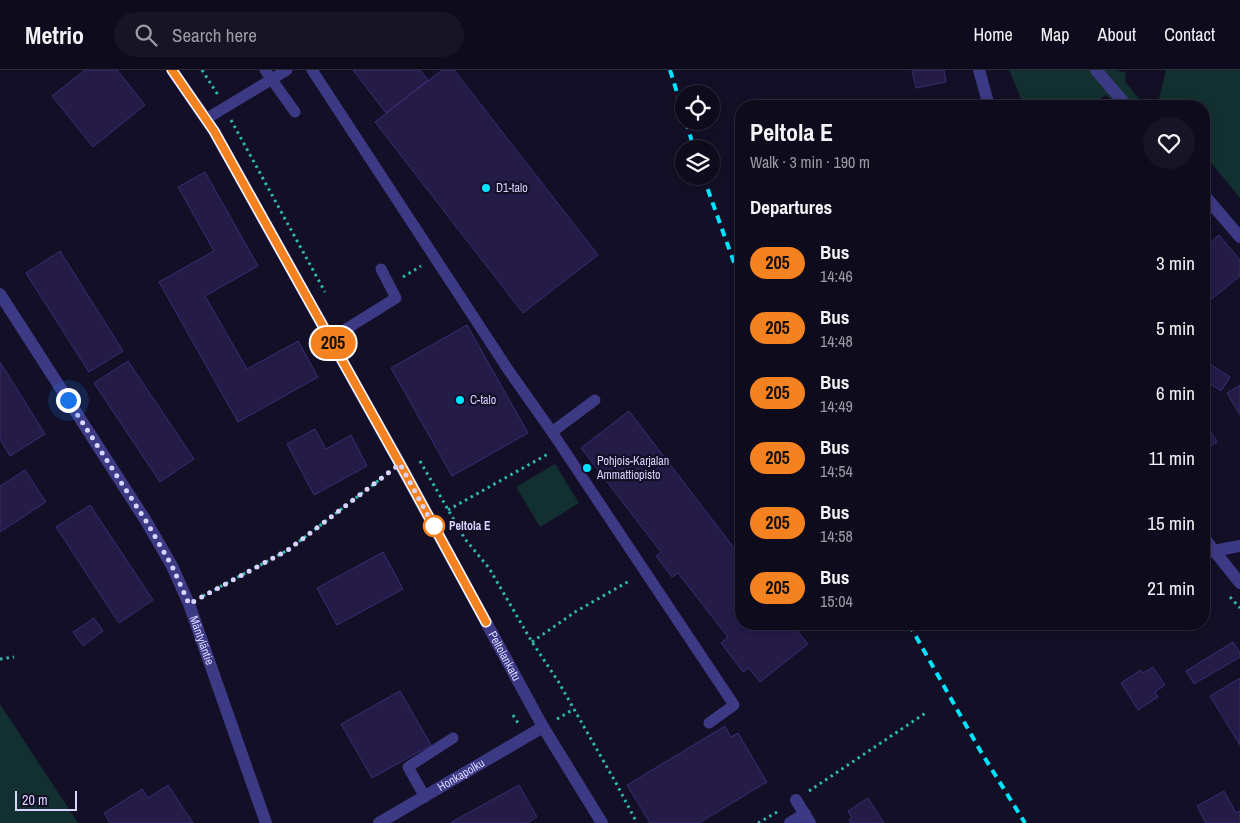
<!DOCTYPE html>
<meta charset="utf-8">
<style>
:root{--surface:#0e0b1c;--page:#171425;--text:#f1f3f6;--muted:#9b9ba3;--line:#2e2b3b}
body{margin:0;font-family:"Archivo Narrow",sans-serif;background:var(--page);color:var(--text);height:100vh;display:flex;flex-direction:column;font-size:19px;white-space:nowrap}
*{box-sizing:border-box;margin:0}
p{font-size:16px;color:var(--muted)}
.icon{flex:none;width:28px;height:28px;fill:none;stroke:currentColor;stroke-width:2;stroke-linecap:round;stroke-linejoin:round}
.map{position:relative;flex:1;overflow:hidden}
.panel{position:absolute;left:735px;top:30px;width:475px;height:530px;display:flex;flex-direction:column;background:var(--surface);border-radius:20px;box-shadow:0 2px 8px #0003,0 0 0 1px var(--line)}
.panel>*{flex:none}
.badge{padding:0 10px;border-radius:16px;font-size:18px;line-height:32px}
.controls{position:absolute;left:675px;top:15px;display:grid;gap:10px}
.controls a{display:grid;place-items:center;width:45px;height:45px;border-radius:50%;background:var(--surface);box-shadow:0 2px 8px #0003,0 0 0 1px var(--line);font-size:25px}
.scale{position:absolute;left:15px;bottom:12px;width:62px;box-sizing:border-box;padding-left:5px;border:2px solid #d9d4ff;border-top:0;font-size:14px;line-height:18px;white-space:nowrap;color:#d9d4ff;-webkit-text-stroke:4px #130f26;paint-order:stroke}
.you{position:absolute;width:25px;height:25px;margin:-12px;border:4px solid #fff;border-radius:50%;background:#1a73e8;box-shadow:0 0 0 8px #1a73e833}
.map>.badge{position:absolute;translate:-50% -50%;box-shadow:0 0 0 2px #fff}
h2{padding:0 15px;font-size:19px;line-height:45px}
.round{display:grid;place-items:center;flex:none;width:52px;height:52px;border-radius:26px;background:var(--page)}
.summary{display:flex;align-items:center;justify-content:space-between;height:85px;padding:0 15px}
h1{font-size:24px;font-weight:800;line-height:38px}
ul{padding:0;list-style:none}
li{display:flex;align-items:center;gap:15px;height:65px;padding:0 15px}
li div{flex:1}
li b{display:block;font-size:19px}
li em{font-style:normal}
li .badge{min-width:55px;font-weight:700;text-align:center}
header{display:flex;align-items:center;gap:30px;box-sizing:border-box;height:70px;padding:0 25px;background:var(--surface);border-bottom:1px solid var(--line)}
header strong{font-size:24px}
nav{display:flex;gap:28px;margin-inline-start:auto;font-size:18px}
.search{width:350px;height:45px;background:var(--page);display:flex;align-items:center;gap:12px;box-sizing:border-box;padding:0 18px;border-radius:28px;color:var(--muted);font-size:19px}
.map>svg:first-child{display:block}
.green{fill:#12302f}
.building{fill:#241b47;stroke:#3b2d73}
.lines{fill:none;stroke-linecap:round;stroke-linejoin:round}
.path{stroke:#2fb8b0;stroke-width:3;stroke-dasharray:2.5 4;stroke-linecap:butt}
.service{stroke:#3d3a85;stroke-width:11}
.minor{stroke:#3d3a85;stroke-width:12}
.tertiary{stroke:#3d3a85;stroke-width:12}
.rail{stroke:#00e5ff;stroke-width:4;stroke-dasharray:8 6;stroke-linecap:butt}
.line-casing{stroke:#fff;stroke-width:11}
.line{stroke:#f58220;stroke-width:8}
.walk{stroke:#d9d4ff;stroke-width:5;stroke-dasharray:0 9}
.poi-dot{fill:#00e5ff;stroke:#130f26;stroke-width:2}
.stop-dot{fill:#fff;stroke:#f58220;stroke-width:2.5}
.labels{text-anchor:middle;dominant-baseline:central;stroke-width:4.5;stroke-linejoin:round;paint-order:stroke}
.poi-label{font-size:12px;fill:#d9d4ff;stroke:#130f26;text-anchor:start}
.stop-label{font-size:12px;font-weight:bold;fill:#d9d4ff;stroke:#130f26;text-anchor:start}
.street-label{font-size:12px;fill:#d9d4ff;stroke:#130f26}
</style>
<header>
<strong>Metrio</strong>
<div class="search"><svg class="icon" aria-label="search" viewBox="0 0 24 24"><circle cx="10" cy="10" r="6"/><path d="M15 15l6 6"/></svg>Search here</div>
<nav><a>Home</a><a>Map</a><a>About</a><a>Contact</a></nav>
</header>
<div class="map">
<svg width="1240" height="753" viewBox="0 0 1240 753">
<rect width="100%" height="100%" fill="#130f26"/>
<!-- green -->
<g class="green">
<path d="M1009 0H1116L1126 3 1125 11 1140 30 1158 33 1166 0H1240V128L1204 84V36H1119L1105 25 1093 36H1024Z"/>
<path d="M555 394 579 433 540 457 516 417Z"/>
<path d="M0 634 78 753H0Z"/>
</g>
<!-- building -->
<g class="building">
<path d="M85 0H117L145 35 93 77 52 26Z"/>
<path d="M353 0H420L428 10 386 43Z"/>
<path d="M442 0H454L598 185 523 243 375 52Z"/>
<path d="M912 0H944L946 12 916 18Z"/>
<path d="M205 102 258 196 205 226 247 299 298 271 318 307 238 352 159 212 214 181 178 117Z"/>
<path d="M1219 165 1240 190V206L1204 235V178Z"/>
<path d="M60 181 123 281 89 302 26 203Z"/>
<path d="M467 255 528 363 452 406 391 298Z"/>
<path d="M1204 290 1230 307 1221 321 1204 310Z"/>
<path d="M128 291 194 389 160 412 94 313Z"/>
<path d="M0 292 45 364 10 386 0 369Z"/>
<path d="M1240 315V345L1227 323Z"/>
<path d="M629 341 741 487V554H792L808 574 760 612 749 598 743 602 721 573 728 567 678 503 672 507 656 486 661 482 581 378Z"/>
<path d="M1204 351 1217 372 1204 380Z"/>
<path d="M315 359 326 379 351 365 367 396 314 425 287 374Z"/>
<path d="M25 400 46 432 0 462V416Z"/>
<path d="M90 435 153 530 119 553 56 457Z"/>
<path d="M383 482 403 519 337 555 317 518Z"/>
<path d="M94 548 103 561 83 576 73 562Z"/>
<path d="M1233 572 1240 583V587L1194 614 1186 601Z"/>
<path d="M1153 597 1165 615 1155 622 1158 627 1138 640 1121 613 1141 600 1143 603Z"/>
<path d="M1240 608V675L1210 626Z"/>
<path d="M400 621 431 675 372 708 341 654Z"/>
<path d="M725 656 731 667 738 663 767 712 699 753H650L627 715Z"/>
<path d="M168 715 193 753H110L104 743 142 719 148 728Z"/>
<path d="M519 715 537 747 527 753H450Z"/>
<path d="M1224 721 1236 743 1240 741V753H1206L1197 736Z"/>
<path d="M868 728 884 753H851L849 750 852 748 848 741Z"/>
</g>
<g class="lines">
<!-- path -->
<g class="path">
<path d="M202 0 218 25"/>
<path d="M231 50 325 222"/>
<path d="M403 207 421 196"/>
<path d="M420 391 465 469 489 498 532 572 558 611 616 713 637 753"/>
<path d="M448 440 548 384"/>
<path d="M203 526 288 480 387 404"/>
<path d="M1230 527 1240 538"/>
<path d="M532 572 575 542 631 510"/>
<path d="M0 589 14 587"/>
<path d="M513 645 518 653"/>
<path d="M557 649 574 639"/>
<path d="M809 721 927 642"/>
<path d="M758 753 777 742"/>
</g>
<!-- service -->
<g class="service">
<path d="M265 0 295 42"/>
<path d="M312 0 509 301 552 362 734 635 709 653"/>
<path d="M206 49 287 0"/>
<path d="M330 269 396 228 381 199"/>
<path d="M552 362 595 330"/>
<path d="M425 727 408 697 453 668"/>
</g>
<!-- minor -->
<g class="minor">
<path d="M1096 0 1127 36"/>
<path d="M1204 125 1240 167"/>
<path id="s1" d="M0 224 146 451 172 496 189 534 266 753"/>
<path d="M1213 481 1240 476"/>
<path d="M796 730 810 753"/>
<path id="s2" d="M379 753 543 657"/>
<path d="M790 753 805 744"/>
</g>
<!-- tertiary -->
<g class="tertiary">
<path id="s3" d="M172 0 214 61 400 394 543 657 602 753"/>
<path d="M979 0 989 36"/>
<path d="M1204 468 1240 513"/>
</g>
<!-- rail -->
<g class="rail">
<path d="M670 0 684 45"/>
<path d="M686 51 694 79"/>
<path d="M703 106 741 212"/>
<path d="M909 554 981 682 1025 753"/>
</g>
</g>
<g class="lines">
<defs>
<path id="line" d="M172 0 214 61 400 394 486 552"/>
</defs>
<!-- line casing -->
<use href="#line" class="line-casing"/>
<!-- line -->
<use href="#line" class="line"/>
<!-- walk -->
<path class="walk" d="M68 330 146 451 172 496 189 534 288 480 400 394 438 464 434 456"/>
</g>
<!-- markers -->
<g class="poi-dot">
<circle cx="486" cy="118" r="5"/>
<circle cx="460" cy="330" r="5"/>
<circle cx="587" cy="398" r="5"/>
</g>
<circle class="stop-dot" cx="434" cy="456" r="10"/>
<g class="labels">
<!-- poi labels -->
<g class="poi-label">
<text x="496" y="118">D1-talo</text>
<text x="470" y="330">C-talo</text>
<text x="597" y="391">Pohjois-Karjalan<tspan x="597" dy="14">Ammattiopisto</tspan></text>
</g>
<!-- stop labels -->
<g class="stop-label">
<text x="449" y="456">Peltola E</text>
</g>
<!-- street labels -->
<g class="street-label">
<text stroke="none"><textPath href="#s1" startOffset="402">Mäntyläntie</textPath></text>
<text stroke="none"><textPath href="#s3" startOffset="674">Peltolankatu</textPath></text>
<text stroke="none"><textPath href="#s2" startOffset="95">Honkapolku</textPath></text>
</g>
</g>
</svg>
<div class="controls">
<a><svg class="icon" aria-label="locate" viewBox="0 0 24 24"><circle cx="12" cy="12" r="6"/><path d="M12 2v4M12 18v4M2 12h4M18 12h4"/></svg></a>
<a><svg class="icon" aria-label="layers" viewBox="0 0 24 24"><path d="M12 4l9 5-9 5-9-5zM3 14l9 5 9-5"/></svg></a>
</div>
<div class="scale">20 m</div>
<div class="you" style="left:68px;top:330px"></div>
<b class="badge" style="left:333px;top:273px;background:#f58220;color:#111">205</b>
<section class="panel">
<div class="summary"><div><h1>Peltola E</h1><p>Walk · 3 min · 190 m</p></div><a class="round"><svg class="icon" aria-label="heart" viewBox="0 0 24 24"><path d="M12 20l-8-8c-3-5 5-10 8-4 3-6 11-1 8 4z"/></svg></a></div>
<h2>Departures</h2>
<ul>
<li><span class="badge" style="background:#f58220;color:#111">205</span><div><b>Bus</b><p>14:46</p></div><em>3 min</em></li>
<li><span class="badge" style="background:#f58220;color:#111">205</span><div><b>Bus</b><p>14:48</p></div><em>5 min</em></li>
<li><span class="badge" style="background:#f58220;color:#111">205</span><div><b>Bus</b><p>14:49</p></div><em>6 min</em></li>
<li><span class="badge" style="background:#f58220;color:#111">205</span><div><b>Bus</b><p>14:54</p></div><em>11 min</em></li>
<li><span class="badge" style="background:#f58220;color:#111">205</span><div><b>Bus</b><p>14:58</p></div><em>15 min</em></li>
<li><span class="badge" style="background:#f58220;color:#111">205</span><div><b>Bus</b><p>15:04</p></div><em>21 min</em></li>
</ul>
</section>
</div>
